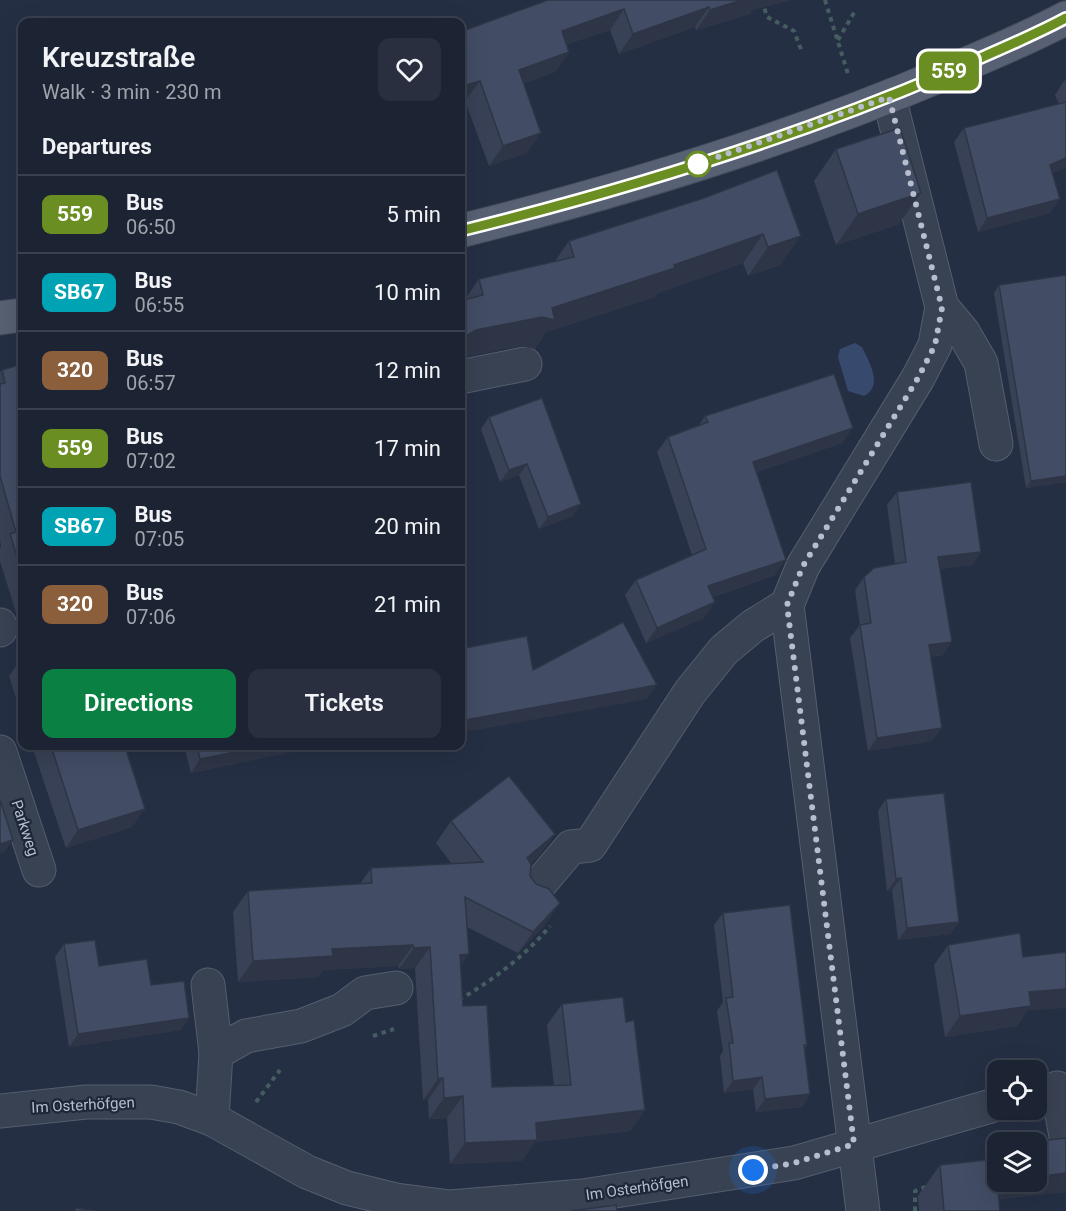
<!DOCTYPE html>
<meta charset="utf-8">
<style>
:root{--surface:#1c2333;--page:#292f3f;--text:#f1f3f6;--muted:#a0a4ac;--line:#3a404e;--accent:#0b8043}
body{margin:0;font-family:Roboto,sans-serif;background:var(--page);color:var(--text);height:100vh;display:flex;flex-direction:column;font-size:22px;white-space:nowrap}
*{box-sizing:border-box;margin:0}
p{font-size:20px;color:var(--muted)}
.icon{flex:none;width:33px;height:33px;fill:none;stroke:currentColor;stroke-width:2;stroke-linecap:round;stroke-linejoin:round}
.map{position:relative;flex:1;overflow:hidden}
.side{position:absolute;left:18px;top:18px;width:447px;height:732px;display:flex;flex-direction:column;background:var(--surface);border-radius:12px;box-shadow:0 6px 24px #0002,0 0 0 2px var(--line)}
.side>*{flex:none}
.badge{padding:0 12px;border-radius:9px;font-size:21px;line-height:39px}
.tools{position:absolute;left:987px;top:1060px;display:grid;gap:12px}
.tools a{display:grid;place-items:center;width:60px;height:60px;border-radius:12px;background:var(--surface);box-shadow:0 6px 24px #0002,0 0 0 2px var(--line);font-size:30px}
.you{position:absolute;width:30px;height:30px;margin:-15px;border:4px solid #fff;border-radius:50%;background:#1a73e8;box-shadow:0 0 0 9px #1a73e833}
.map>.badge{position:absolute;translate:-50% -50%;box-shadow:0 0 0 3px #fff}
h2{padding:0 24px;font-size:22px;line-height:54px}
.round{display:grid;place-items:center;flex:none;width:63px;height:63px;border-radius:12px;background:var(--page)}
.head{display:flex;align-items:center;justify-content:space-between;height:102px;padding:0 24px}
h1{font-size:28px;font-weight:600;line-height:45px}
.cta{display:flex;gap:12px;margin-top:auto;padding:12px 24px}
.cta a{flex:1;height:69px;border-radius:12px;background:var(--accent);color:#fff;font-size:24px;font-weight:600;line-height:69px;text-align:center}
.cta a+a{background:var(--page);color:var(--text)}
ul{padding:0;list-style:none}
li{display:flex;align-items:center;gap:18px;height:78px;padding:0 24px;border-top:2px solid var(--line)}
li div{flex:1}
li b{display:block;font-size:22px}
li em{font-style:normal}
li .badge{min-width:66px;font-weight:700;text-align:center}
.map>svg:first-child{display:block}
.water{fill:#37496c}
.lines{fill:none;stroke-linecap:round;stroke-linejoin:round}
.minor-casing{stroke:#555d6e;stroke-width:35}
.major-casing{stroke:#434b5d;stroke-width:35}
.path{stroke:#455c61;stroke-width:4;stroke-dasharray:4.5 4.5;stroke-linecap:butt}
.minor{stroke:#394253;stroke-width:33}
.major{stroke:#576173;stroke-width:33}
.wall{fill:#394156}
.shaded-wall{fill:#2e3546}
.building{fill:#424c64;stroke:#2e3546;stroke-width:1.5}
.line-casing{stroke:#fff;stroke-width:14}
.line{stroke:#6b8e23;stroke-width:9}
.walk{stroke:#b7bdcd;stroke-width:6;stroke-dasharray:0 10.8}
.stop-dot{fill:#fff;stroke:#6b8e23;stroke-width:3}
.labels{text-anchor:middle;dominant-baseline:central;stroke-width:4.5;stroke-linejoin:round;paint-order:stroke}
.street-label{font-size:15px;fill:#b7bdcd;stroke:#1e2739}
</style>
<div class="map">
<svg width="1066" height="1211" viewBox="0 0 1066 1211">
<rect width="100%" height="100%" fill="#252f44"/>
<!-- water -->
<path class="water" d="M855 343 862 347C869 362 884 386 864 396L848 391 838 357 840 349Z"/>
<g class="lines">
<defs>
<g id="minor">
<path d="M942 307 963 332 981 363 996 444"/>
<path d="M460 377 525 364"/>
<path d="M0 625V630"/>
<path d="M0 752 39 870"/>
<path d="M533 892 571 847 590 845 690 692 724 650 753 626 787 605"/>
<path d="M208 985 216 1053 212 1119"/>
<path d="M216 1053 246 1036 301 1026 342 1010 365 993 396 988"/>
<path d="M1057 1088 1066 1136"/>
<path d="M0 1111 86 1102H151L179 1107 212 1119 307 1172 347 1188 396 1200 450 1207 583 1196 794 1163 998 1104"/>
<path d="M863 1211 787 605 803 566 918 378 935 345 942 307 889 97"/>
</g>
<g id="major">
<path d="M460 231C625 190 789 140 946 73 986 55 1027 39 1066 18"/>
<path d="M0 318 22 315"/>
</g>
</defs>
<!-- minor casing -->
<use href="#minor" class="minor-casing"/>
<!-- major casing -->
<use href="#major" class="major-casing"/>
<!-- path -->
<g class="path">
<path d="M762 0 767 17 794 31 802 52"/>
<path d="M825 0 848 74"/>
<path d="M838 40 855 11"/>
<path d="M459 1000C494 979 524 957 550 926"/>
<path d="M373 1036 394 1029"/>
<path d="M256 1102 280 1070"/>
<path d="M915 1211V1191L928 1186"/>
</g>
<!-- minor -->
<use href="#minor" class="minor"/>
<!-- major -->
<use href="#major" class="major"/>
</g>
<!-- wall -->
<g class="wall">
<path d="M548 0H791L752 10 750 14 696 30 695 27 619 54 610 30 567 44 569 52 555 72 524 83 527 153 489 166 465 101 460 103Z"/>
<path d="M1066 80V167L1053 173 1050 213 978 232 954 142 964 128 1059 104 1055 95 1064 81Z"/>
<path d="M836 149 899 224 836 245 814 181Z"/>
<path d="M777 170 780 265 748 276 743 263 658 293 655 297 546 332 535 349 521 346 465 299 479 279 555 261 569 241 704 198Z"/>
<path d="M1066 275V482L1026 488 994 293 999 285Z"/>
<path d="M22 364V632L0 561V548L1 546 0 541V372L2 370Z"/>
<path d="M705 416 842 443 757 472 775 575 713 597 704 618 646 643 625 595 636 580 692 555 657 452 668 437 699 425Z"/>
<path d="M489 417 573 516 539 529 519 475 500 482 481 429Z"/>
<path d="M897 492 981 552 972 565 940 569 943 655 930 657 932 741 868 751 850 638 860 625 855 590 864 577 895 564 887 505Z"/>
<path d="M22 658V716L9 676Z"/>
<path d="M32 746H125L132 827 66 848Z"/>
<path d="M184 746H320L191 773Z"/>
<path d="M886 799 959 922 950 934 898 940 892 890 887 891 878 811Z"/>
<path d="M451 821 540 855 531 863 530 876 545 925 518 953 467 927 460 966 463 1006 492 1087 554 1085 547 1025 562 1004 626 1022 645 1110 630 1131 535 1142 522 1161 450 1164 447 1118 429 1119 428 1100H423L415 968 399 969 398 966 323 970 318 977 238 982 233 912 248 891 360 884 371 868 452 864 436 843Z"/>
<path d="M723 913 807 1045 805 1048 810 1094 802 1107 756 1112 753 1089 724 1093 720 1056 723 1051 717 1011 723 1002 714 925Z"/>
<path d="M64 944 99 966 151 985 189 1018 180 1030 69 1047 55 957Z"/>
<path d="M948 945 1023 957 1027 1011 1017 1026 945 1037 934 965Z"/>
<path d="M1066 1138V1192L999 1199 1000 1211H919L918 1196 940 1165 990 1160 998 1149V1182H1036Z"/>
</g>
<!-- shaded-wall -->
<g class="shaded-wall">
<path d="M742 0H791L752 10 750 14 696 30 710 10Z"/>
<path d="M709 7 695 27 619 54 633 34Z"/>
<path d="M624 9 610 30 548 51 562 31Z"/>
<path d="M569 52 555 72 505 90 519 70Z"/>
<path d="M480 81 465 101 460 103V87Z"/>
<path d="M541 133 527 153 489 166 503 146Z"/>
<path d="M1066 158V167L1041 179 1050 165Z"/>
<path d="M921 193 899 224 836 245 858 214Z"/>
<path d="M1060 199 1050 213 978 232 987 218Z"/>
<path d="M763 234 743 263 658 293 655 297 546 332 535 349 521 346 460 358V343L467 335 476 330 552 308Z"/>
<path d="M801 236 780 265 748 276 768 247Z"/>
<path d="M853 428 842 443 742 477 753 462Z"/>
<path d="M527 464 519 475 500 482 509 470Z"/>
<path d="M1066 476V482L1026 488 1031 481Z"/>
<path d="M581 504 573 516 539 529 548 517Z"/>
<path d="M981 552 972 565 929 570 938 557Z"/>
<path d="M786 560 775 575 697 602 708 586Z"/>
<path d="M715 602 704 618 646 643 657 628Z"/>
<path d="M952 642 943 655 919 658 929 645Z"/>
<path d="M657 685 647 699 460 733V721Z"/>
<path d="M942 728 932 741 868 751 877 738Z"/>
<path d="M265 746H320L191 773 200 759Z"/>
<path d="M145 809 132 827 66 848 78 830Z"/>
<path d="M555 834 540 855 512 879 527 858Z"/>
<path d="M13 840 4 853 0 854V844Z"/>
<path d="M901 878 892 890 887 891 896 879Z"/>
<path d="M560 903 545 925 518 953 533 932Z"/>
<path d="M959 922 950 934 898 940 907 928Z"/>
<path d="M413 945 398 966 323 970 318 977 238 982 253 961 332 949Z"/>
<path d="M430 947 415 968 399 969 414 948Z"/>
<path d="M469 954 454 976 460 955Z"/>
<path d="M1066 989V1008L1027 1011 1017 1026 945 1037 960 1016 1029 992Z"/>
<path d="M189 1018 180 1030 69 1047 78 1034Z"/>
<path d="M762 1077 753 1089 724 1093 733 1081Z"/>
<path d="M443 1078 428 1100H423L438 1079Z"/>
<path d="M810 1094 802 1107 756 1112 765 1099Z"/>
<path d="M463 1096 447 1118 429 1119 444 1098Z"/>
<path d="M645 1110 630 1131 535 1142 522 1161 450 1164 465 1143 536 1123Z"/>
<path d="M1066 1173V1192L991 1200 1003 1182H1036V1177Z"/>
</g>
<!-- building -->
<g class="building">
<path d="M548 0H742L710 10 709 7 633 34 624 9 562 31 569 52 519 70 541 133 503 146 480 81 460 87V32Z"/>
<path d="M1066 102V158L1050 165 1060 199 987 218 964 128Z"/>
<path d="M900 128 921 193 858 214 836 149Z"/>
<path d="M777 170 801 236 768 247 763 234 674 265 675 268 552 308 555 320 542 317 476 330 467 335 462 342 460 343V301L483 295 479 279 574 257 569 241 704 198Z"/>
<path d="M1066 275V476L1031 481 999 285Z"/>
<path d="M22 364V573L10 534 16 532 0 476V384L5 383 2 370Z"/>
<path d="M834 374 853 428 753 462 786 560 708 586 715 602 657 628 636 580 706 549 668 437 708 422 705 416Z"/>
<path d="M542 398 581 504 548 517 527 464 509 470 489 417Z"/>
<path d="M971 482 981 552 938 557 952 642 929 645 942 728 877 738 860 625 871 623 864 577 874 568 906 562 897 492Z"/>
<path d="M623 622 657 685 460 721V649L527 636 533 670Z"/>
<path d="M51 746H125L145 809 78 830Z"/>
<path d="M197 746H265L200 759Z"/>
<path d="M509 776 555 834 527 858 531 864 530 876 536 884 549 889 560 903 533 932 465 897 469 954 460 955 463 1006 487 1005 492 1087 571 1085 562 1004 623 997 626 1022 634 1020 645 1110 536 1123 537 1140 465 1143 463 1096 444 1098 443 1078 438 1079 430 947 414 948 413 945 332 949 333 956 253 961 248 891 372 883 371 868 483 862 451 821Z"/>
<path d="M944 793 959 922 907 928 901 878 896 879 886 799Z"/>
<path d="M0 800 13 840 0 844Z"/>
<path d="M790 905 807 1045H804L810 1094 765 1099 762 1077 733 1081 729 1043H733L726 998 733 997 723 913Z"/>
<path d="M1020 933 1023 957 1066 952V989L1029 992 1031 1006 960 1016 948 945Z"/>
<path d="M95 940 99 966 147 959 151 985 184 981 189 1018 78 1034 64 944Z"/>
<path d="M1066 1138V1173L1036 1177V1143H1021Z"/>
<path d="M995 1159 1000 1211H944L940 1165Z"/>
<path d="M616 1205 617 1211H570Z"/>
<path d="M76 1208 95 1211H75Z"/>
</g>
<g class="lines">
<defs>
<path id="line" d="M460 231C626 190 789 140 946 73 986 55 1027 39 1066 18"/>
</defs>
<!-- line casing -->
<use href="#line" class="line-casing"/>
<!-- line -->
<use href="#line" class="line"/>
<!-- walk -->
<path class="walk" d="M698 164 889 97 942 308 935 345 918 378 803 566 787 605 854 1144 794 1163 753 1170"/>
</g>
<!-- markers -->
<circle class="stop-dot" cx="698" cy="164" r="12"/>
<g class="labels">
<!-- street labels -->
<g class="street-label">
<text transform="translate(25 828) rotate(72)">Parkweg</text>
<text transform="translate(83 1105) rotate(-3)">Im Osterhöfgen</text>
<text transform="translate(637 1188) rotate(-8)">Im Osterhöfgen</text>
</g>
</g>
</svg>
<div class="tools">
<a><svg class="icon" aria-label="locate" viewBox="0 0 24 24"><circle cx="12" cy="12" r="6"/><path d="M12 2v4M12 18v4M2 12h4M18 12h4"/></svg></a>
<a><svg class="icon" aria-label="layers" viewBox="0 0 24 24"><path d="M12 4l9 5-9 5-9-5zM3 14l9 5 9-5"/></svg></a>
</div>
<div class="you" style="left:753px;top:1170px"></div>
<b class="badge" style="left:949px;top:71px;background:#6b8e23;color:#fff">559</b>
<section class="side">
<div class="head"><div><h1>Kreuzstraße</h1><p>Walk · 3 min · 230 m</p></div><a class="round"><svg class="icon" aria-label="heart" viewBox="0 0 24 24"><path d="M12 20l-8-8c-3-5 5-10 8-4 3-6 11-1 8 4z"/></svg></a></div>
<h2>Departures</h2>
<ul>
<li><span class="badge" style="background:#6b8e23;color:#fff">559</span><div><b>Bus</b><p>06:50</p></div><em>5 min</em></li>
<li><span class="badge" style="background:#00a3b4;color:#fff">SB67</span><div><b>Bus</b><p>06:55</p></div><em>10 min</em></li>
<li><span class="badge" style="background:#8b5e3c;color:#fff">320</span><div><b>Bus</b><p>06:57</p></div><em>12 min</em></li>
<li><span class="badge" style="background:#6b8e23;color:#fff">559</span><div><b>Bus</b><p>07:02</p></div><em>17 min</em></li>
<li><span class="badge" style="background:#00a3b4;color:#fff">SB67</span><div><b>Bus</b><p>07:05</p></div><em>20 min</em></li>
<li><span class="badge" style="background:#8b5e3c;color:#fff">320</span><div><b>Bus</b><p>07:06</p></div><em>21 min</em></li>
</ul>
<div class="cta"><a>Directions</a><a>Tickets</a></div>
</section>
</div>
